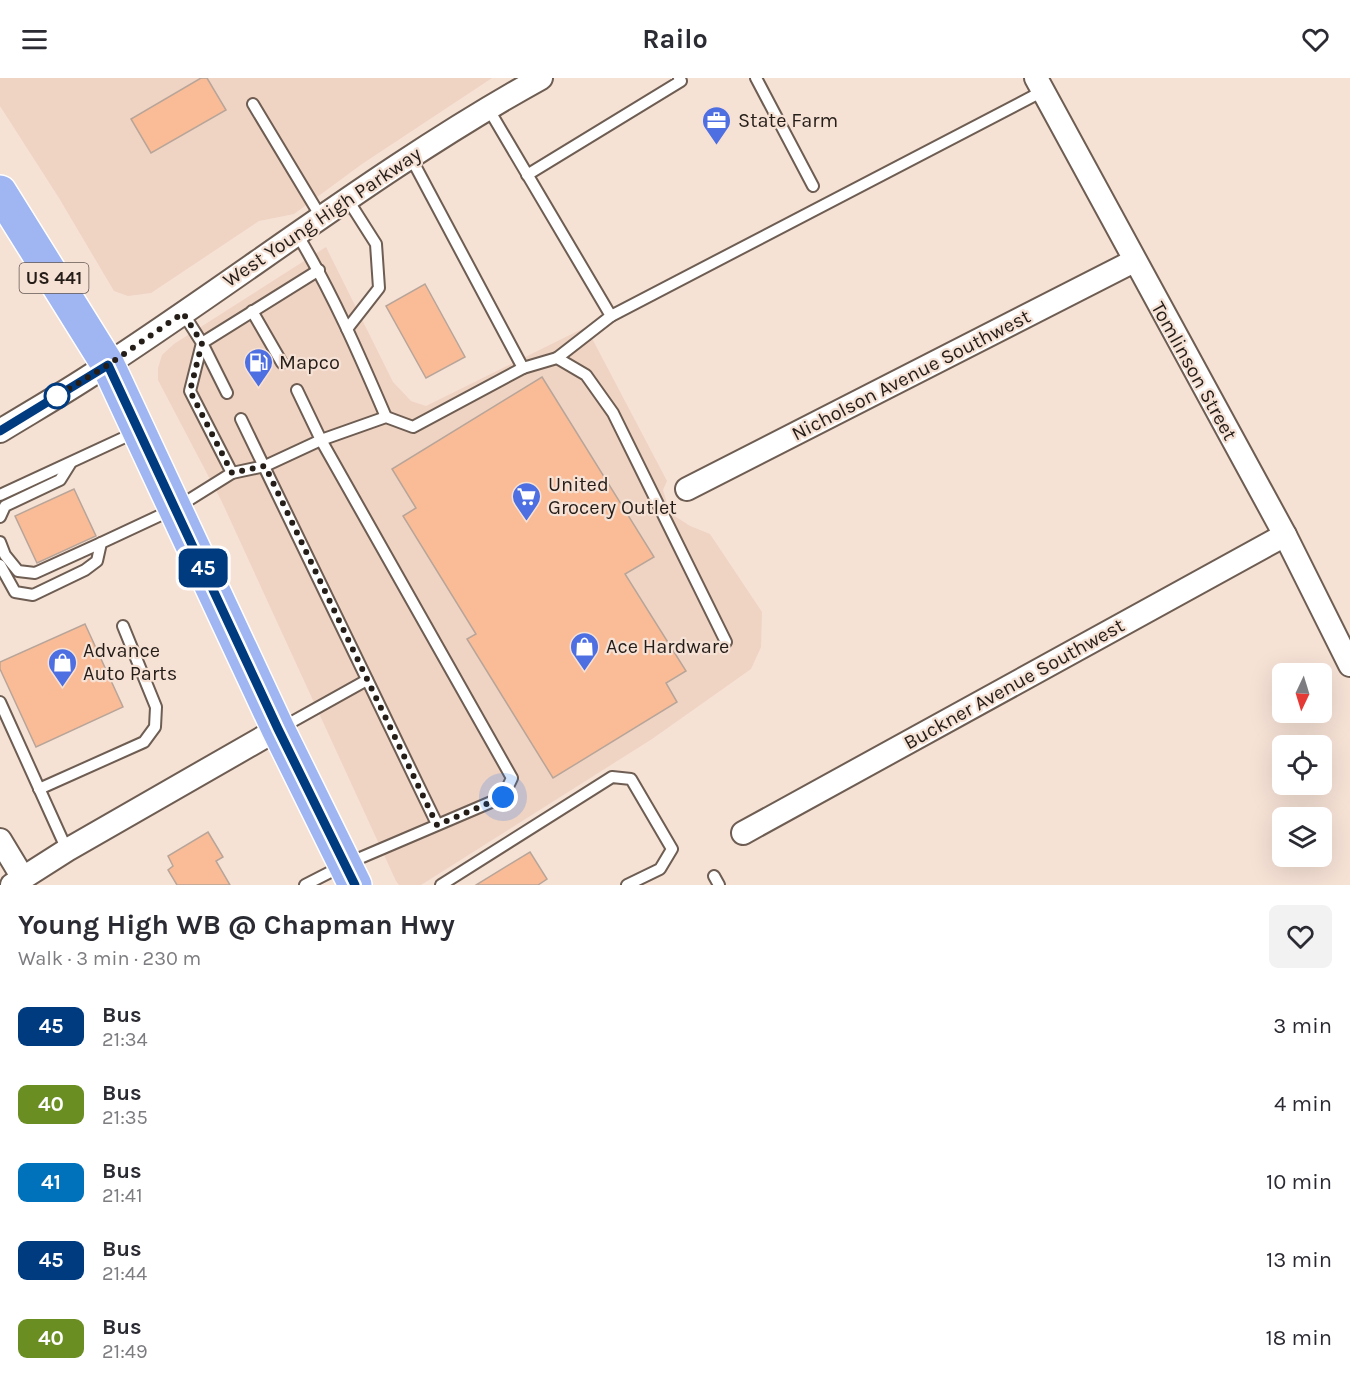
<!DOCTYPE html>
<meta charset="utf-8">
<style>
:root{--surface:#fff;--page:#f2f2f3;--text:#2b2b33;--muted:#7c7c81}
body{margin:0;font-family:Karla,sans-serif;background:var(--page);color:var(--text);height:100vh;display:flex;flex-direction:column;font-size:22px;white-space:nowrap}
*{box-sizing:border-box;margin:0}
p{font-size:20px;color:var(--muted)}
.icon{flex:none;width:33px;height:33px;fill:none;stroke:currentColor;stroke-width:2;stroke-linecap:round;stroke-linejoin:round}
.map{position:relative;height:807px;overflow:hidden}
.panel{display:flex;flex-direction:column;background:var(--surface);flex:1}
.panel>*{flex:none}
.badge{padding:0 12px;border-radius:9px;font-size:21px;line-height:39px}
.needle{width:39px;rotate:184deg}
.tools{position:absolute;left:1272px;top:585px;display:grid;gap:12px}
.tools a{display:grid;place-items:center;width:60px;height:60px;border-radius:9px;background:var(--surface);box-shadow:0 6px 24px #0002;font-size:30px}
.you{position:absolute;width:30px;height:30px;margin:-15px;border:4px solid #fff;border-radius:50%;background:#1a73e8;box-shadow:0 0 0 9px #1a73e833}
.map>.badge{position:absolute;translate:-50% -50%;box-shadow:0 0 0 3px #fff}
.round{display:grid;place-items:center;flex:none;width:63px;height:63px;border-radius:9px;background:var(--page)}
.headline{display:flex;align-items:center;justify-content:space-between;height:102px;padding:0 18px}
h1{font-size:28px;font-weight:700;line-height:45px}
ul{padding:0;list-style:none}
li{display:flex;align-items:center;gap:18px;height:78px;padding:0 18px}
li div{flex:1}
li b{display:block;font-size:22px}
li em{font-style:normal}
li .badge{min-width:66px;font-weight:700;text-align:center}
header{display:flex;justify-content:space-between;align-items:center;height:78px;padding:0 18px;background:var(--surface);font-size:27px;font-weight:700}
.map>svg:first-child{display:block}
.built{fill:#efd3c3}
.building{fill:#fabc97;stroke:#b8a599;stroke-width:1.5}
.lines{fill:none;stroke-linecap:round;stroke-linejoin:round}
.service-casing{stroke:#6e5d52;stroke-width:14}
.minor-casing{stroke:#6e5d52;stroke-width:26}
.trunk-casing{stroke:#fff;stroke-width:36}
.service{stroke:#fff;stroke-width:10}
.minor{stroke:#fff;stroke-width:22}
.trunk{stroke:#a0b6f2;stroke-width:33}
.line-casing{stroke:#fff;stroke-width:14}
.line{stroke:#003b80;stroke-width:9}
.walk{stroke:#241d18;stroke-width:6;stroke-dasharray:0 10.8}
.stop-dot{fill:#fff;stroke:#003b80;stroke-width:3}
.labels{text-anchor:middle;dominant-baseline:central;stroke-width:4.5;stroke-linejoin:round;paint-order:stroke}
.shield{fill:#f6e1d5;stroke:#635851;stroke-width:1.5}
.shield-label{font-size:18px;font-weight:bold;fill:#241d18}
.poi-label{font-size:20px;fill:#241d18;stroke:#f6e1d5;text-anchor:start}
.street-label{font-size:20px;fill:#241d18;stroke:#f6e1d5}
</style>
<header><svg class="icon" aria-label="menu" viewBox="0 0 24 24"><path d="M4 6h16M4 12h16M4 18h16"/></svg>Railo<svg class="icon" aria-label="heart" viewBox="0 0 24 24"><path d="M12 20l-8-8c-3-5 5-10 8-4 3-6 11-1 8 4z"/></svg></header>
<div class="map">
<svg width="1350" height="807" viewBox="0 0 1350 807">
<rect width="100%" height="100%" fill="#f6e1d5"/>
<!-- built -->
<g class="built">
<path d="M0 0H492L362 86 294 136 259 143 151 215 128 218 114 213 59 120 0 28Z"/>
<path d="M326 169 393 304 411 323 426 328 586 249 667 403 663 412 670 435 690 448 710 456 762 534 761 569 751 591 652 661 421 807H399L396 803 222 424 158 302V290L162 277 174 266Z"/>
</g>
<!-- building -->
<g class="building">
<path d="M201 0H207L226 32 151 75 131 41Z"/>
<path d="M425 206 465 279 426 300 386 228Z"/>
<path d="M542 299 654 479 625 496 686 593 666 605 677 624 553 700 467 561 476 556 403 438 416 430 392 391Z"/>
<path d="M74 411 96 458 37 485 15 438Z"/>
<path d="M85 546 123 629 36 669 0 591V584Z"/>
<path d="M208 754 223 779 216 783 230 807H177L168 792 173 788 168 778Z"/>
<path d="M530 774 547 801 538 807H476Z"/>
</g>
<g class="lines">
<defs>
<g id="service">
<path d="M756 0 813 108"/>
<path d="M253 26 321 139"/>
<path d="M488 30 611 238 557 280"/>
<path d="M410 78 523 290"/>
<path d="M527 97 681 3 679 0"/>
<path d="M297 156C332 214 359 276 386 339"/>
<path d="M252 233 282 285"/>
<path d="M183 235 202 265 190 313 232 395"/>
<path d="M611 238 1043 13"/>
<path d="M347 251 379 210 376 166 348 122"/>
<path d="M297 312 321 362 386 339 413 349 523 290 557 280 586 297 613 335 726 564"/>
<path d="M227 315 202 265 319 192"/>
<path d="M241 341 437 746"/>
<path d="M0 417 136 354"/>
<path d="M0 439 5 428 60 402 70 386"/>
<path d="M0 464 5 477 18 493 35 495 101 465"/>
<path d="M0 487 15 514 33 517 85 492 97 483 101 465 176 430 232 395 265 388 321 362 512 700 503 719 346 786 305 807"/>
<path d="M0 624 67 772"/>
<path d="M281 650 367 602"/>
<path d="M39 711 144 664 155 649 156 629 123 548"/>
<path d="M714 798 719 807"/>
<path d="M441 807 612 699 631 701 672 771 660 791 627 807"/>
</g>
<g id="minor">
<path d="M1036 0 1285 457 1350 587"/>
<path d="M0 353C36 331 73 310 108 286 253 191 389 84 541 0"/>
<path d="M687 411 1134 183"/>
<path d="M743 755 1285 457"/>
<path d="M0 762 23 800"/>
<path d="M12 807 67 772 278 651"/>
</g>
<path id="trunk" d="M0 114 108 287 278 651 355 807"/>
</defs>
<!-- service casing -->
<use href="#service" class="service-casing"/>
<!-- minor casing -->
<use href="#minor" class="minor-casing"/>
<!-- trunk casing -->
<use href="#trunk" class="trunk-casing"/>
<!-- service -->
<use href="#service" class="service"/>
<!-- minor -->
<use href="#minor" class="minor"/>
<!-- trunk -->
<use href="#trunk" class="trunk"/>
</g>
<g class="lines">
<defs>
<path id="line" d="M0 353 108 287 278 651 355 807"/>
</defs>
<!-- line casing -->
<use href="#line" class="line-casing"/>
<!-- line -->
<use href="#line" class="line"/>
<!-- walk -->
<path class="walk" d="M57 318 54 320 108 287 183 235 202 265 190 313 232 395 265 388 437 747 503 719"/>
</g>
<!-- icons -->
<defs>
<symbol id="office-pin" viewBox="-11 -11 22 30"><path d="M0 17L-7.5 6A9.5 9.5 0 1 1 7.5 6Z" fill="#4d6fe2" stroke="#f6e1d5"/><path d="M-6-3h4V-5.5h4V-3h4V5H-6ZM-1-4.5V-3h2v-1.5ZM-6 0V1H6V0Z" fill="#fff"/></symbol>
<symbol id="fuel-pin" viewBox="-11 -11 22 30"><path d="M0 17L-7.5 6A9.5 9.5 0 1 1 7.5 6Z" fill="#4d6fe2" stroke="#f6e1d5"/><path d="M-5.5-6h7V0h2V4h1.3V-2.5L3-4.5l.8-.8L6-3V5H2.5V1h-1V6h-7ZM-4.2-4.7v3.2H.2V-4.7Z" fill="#fff"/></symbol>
<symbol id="supermarket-pin" viewBox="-11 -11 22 30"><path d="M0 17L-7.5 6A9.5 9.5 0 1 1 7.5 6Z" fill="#4d6fe2" stroke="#f6e1d5"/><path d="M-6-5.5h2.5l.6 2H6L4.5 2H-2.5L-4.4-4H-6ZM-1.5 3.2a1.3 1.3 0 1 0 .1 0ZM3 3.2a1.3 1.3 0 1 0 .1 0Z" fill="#fff"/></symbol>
<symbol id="shop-pin" viewBox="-11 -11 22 30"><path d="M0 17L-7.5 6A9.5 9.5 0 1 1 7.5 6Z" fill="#4d6fe2" stroke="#f6e1d5"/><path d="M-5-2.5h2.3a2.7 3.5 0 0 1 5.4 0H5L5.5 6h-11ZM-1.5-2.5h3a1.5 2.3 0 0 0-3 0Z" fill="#fff"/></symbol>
</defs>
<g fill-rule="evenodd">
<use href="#office-pin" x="700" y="26" width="33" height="45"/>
<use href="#fuel-pin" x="242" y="268" width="33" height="45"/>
<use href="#supermarket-pin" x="510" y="402" width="33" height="45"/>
<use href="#shop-pin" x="568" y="552" width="33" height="45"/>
<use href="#shop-pin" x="46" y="568" width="33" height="45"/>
</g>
<!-- markers -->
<circle class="stop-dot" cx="57" cy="318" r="12"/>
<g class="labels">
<!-- shield labels -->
<rect class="shield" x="19.5" y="185" width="69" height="30" rx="4.5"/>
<g class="shield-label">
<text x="54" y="200">US 441</text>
</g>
<!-- poi labels -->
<g class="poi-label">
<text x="738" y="42">State Farm</text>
<text x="279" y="284">Mapco</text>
<text x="548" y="406">United<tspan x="548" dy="23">Grocery Outlet</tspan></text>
<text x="606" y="568">Ace Hardware</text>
<text x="83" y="572">Advance<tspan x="83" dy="23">Auto Parts</tspan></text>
</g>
<!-- street labels -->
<g class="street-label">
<text transform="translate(322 139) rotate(-34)">West Young High Parkway</text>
<text transform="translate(1194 293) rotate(61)">Tomlinson Street</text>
<text transform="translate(911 297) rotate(-27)">Nicholson Avenue Southwest</text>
<text transform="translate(1014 606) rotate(-29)">Buckner Avenue Southwest</text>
</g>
</g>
</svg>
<div class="tools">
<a><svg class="needle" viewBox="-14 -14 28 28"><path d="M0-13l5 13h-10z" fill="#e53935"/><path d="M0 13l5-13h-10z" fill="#7c7c81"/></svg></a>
<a><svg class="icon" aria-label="locate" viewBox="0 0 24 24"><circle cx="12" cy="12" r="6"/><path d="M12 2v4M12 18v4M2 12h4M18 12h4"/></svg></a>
<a><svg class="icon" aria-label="layers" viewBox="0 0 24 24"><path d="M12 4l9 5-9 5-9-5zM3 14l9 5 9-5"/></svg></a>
</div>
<div class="you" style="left:503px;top:719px"></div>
<b class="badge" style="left:203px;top:490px;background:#003b80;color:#fff">45</b>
</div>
<section class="panel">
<div class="headline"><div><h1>Young High WB @ Chapman Hwy</h1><p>Walk · 3 min · 230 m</p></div><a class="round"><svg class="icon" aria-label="heart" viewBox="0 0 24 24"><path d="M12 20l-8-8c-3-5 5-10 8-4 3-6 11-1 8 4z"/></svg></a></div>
<ul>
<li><span class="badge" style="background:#003b80;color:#fff">45</span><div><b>Bus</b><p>21:34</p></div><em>3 min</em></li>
<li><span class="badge" style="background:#6b8e23;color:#fff">40</span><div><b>Bus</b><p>21:35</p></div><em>4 min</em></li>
<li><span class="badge" style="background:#0072bc;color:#fff">41</span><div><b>Bus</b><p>21:41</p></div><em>10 min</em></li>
<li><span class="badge" style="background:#003b80;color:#fff">45</span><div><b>Bus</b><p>21:44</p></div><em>13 min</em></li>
<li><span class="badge" style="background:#6b8e23;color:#fff">40</span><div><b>Bus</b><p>21:49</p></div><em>18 min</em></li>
</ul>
</section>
